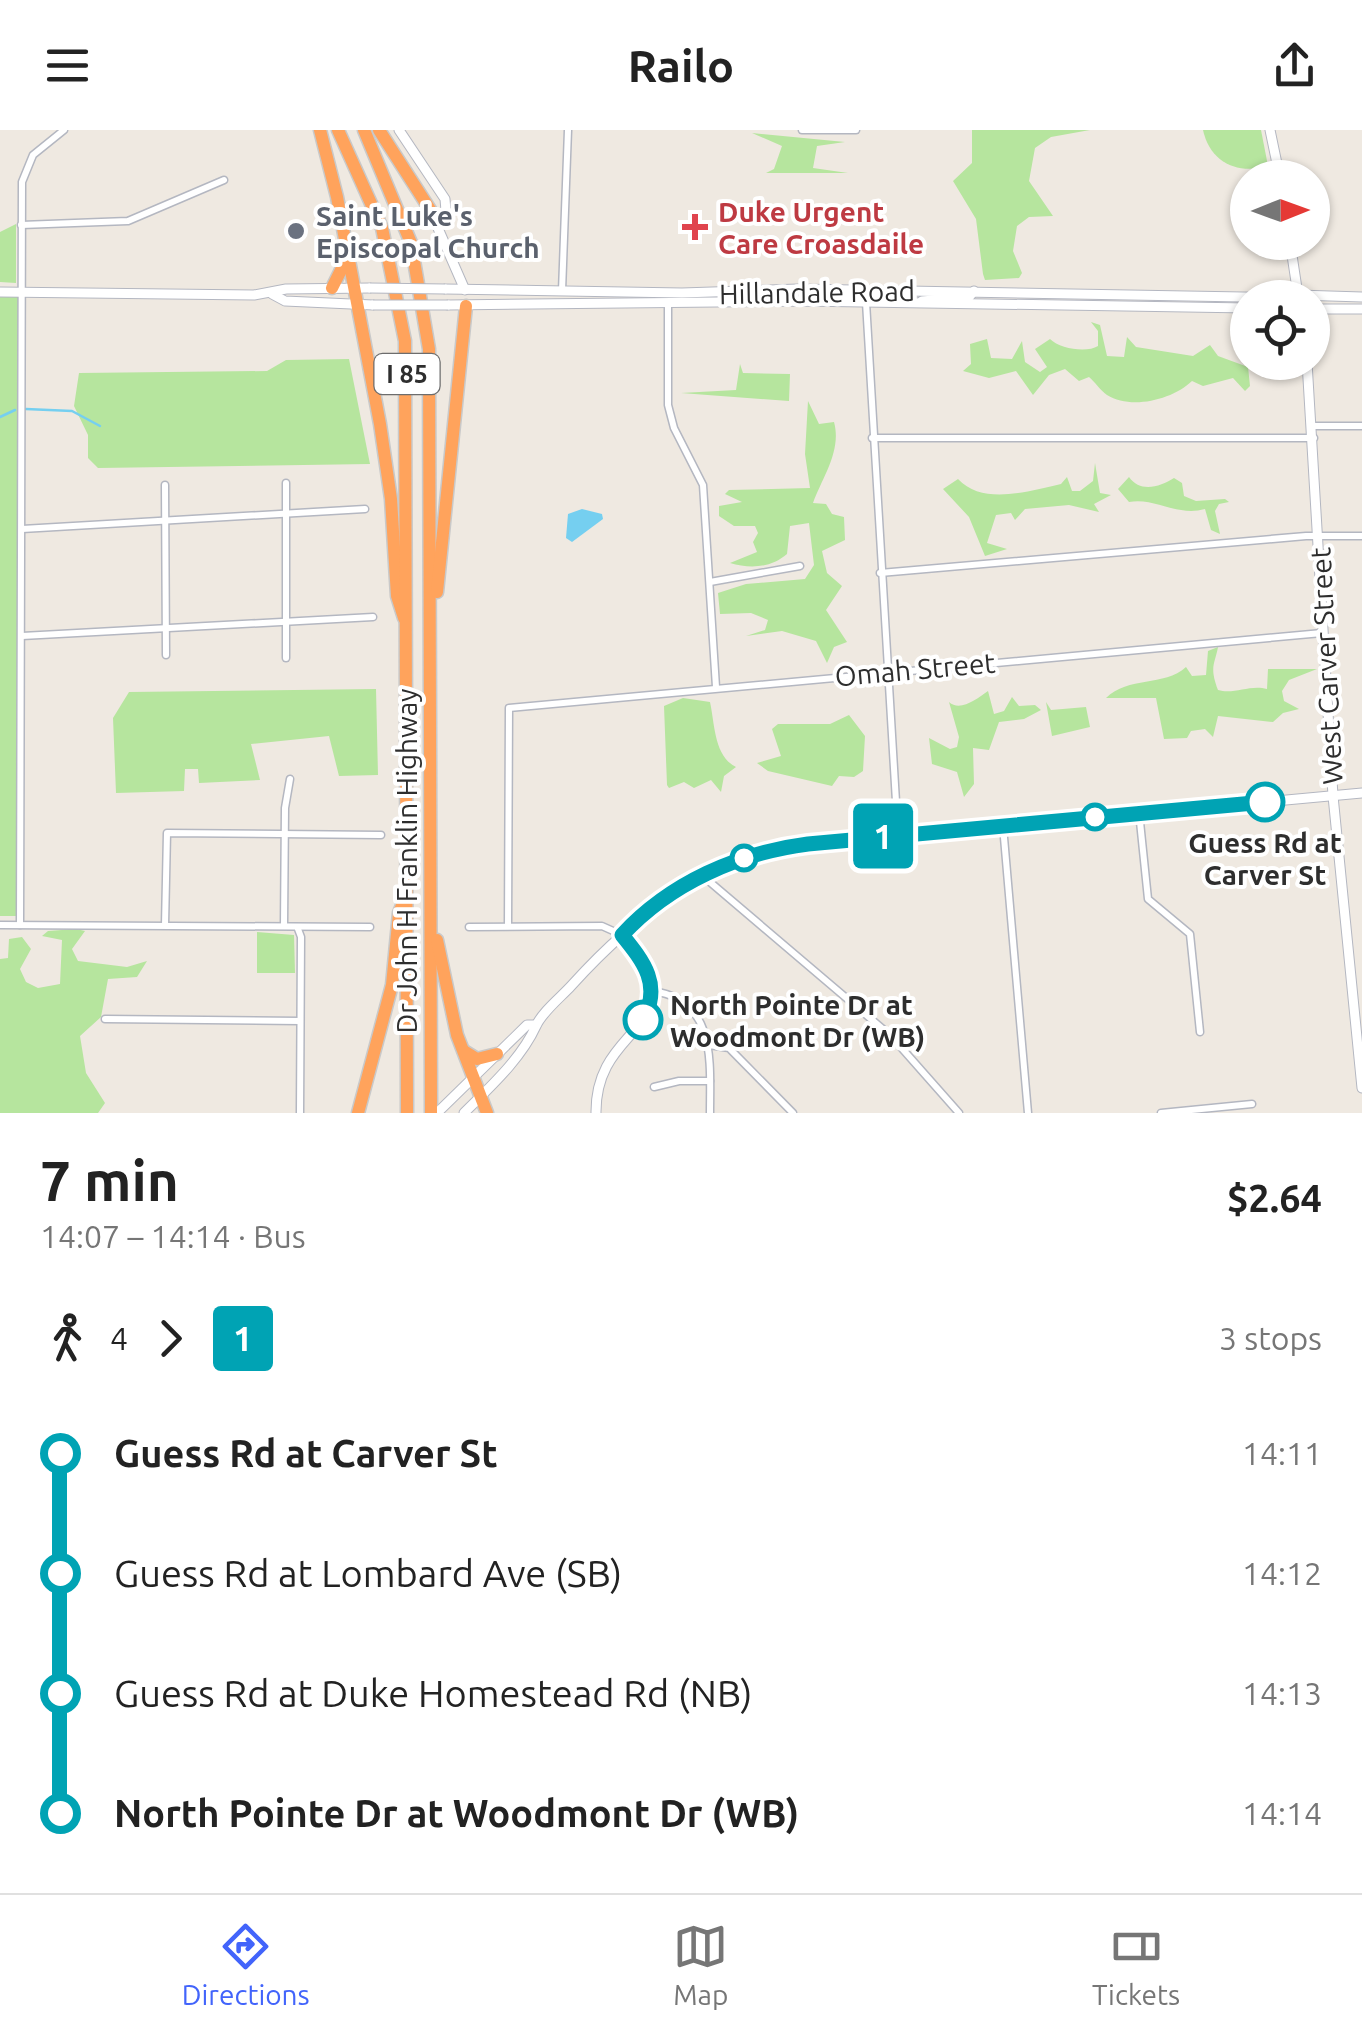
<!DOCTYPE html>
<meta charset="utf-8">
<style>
:root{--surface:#fff;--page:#f2f2f2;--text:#222;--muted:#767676;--line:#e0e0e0;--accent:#4264fb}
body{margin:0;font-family:Ubuntu,sans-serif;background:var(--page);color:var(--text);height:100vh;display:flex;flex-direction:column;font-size:38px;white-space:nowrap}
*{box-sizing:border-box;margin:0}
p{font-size:32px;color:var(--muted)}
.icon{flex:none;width:55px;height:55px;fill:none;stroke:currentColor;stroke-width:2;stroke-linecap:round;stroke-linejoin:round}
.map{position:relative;height:983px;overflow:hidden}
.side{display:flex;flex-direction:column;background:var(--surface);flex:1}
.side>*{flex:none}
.badge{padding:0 20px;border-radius:8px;font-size:35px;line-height:65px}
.needle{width:65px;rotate:89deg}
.tools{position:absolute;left:1230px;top:30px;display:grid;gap:20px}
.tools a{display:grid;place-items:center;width:100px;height:100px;border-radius:50%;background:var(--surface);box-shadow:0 2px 8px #0004;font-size:50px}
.map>.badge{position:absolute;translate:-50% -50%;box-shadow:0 0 0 5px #fff}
.legs{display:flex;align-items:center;gap:15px;height:110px;padding:0 40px;font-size:32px}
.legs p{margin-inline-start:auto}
.headline{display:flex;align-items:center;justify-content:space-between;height:170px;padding:0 40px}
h1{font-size:55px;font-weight:600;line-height:75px}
ul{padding:0 40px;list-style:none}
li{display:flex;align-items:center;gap:35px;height:120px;font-size:38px}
li i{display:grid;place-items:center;width:15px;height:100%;margin:0 12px;background:currentColor}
li i::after{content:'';width:25px;height:25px;margin:-12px;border:8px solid;border-radius:50%;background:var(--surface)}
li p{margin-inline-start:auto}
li:first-child i{background:linear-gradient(#0000 50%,currentColor 0)}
li:last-child i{background:linear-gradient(currentColor 50%,#0000 0)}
header{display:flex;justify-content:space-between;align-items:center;height:130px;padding:0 40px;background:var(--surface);font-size:45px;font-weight:600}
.tab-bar{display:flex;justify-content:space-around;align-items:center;height:140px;border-top:2px solid var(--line);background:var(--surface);font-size:28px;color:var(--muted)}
.tab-bar a{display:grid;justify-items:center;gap:5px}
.tab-bar .current{color:var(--accent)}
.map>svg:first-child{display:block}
.green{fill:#b6e59e}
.water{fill:#75cff0}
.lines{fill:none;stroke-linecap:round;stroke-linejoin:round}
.stream{stroke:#75cff0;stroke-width:2.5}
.minor-casing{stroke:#b4b7c1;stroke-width:9}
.tertiary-casing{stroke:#b4b7c1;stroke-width:11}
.secondary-casing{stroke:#b4b7c1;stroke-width:11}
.motorway-casing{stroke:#c9c9c9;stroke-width:15}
.minor{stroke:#fff;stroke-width:6}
.tertiary{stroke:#fff;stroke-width:9}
.secondary{stroke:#fff;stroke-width:9}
.motorway{stroke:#ffa35c;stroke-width:12}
.secondary-bridge-casing{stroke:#b4b7c1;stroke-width:11;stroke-linecap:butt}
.secondary-bridge{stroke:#fff;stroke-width:9}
.line-1-casing{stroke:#fff;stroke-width:22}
.line-1{stroke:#00a3b4;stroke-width:15}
.health-dot{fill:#e0444e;stroke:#fff;stroke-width:4}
.worship-dot{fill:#6b7280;stroke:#fff;stroke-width:4}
.stop-1-dot{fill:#fff;stroke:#00a3b4;stroke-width:5}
.labels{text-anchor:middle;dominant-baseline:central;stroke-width:8;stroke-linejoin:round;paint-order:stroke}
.shield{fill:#fff;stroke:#6d6d6d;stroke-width:2.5}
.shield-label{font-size:25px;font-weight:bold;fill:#2e2e2e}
.health-label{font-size:28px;font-weight:bold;fill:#be3a42;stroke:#fff;text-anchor:start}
.worship-label{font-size:28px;font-weight:bold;fill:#5b616d;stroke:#fff;text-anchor:start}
.street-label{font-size:28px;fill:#2e2e2e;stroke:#fff}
.stop-label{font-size:28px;font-weight:bold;fill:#2e2e2e;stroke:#fff}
</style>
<header><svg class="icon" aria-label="menu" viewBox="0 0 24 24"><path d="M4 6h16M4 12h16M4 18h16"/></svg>Railo<svg class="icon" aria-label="share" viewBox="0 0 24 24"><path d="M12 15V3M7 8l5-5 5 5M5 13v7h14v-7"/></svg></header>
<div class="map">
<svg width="1362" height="983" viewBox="0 0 1362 983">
<rect width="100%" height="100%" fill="#efe9e1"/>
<!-- green -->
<g class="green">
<path d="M972 0H1090L1051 7 1035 18 1029 51 1053 86 1029 87 1017 96 1013 121 1022 143 1019 148 985 150 983 144 976 89 953 51 972 33Z"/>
<path d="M1203 0H1261L1268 36C1237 45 1210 32 1203 0Z"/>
<path d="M752 3 845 12 817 16 813 38 848 43H766L774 39 782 16Z"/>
<path d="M16 94V153L0 152V102Z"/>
<rect x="0" y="164" width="18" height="622"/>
<path d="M1091 192 1100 195 1107 226 1124 227 1127 207 1136 217 1193 226 1210 215 1218 226 1248 237 1250 256 1245 261 1233 248 1203 256 1192 251C1172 270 1131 280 1107 265 1100 260 1095 252 1089 247L1079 251 1065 239 1049 245 1033 265 1016 241 989 248 963 241 971 234 970 214 987 209 991 228 1012 229 1022 211 1025 232 1040 242 1047 237 1035 219 1050 209C1060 219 1087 223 1098 216V201Z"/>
<path d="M349 229 370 334 98 338 88 328V305L74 276 79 243 267 241 286 230Z"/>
<path d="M740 234 743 243 790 244 789 271 681 263 736 260Z"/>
<path d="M808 271 819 294 834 292C842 321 822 348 813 373L826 374 832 384 844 387 845 410 822 421 827 443 842 456 826 480 847 512 834 517 827 533 816 511 782 501 746 506 765 500 768 490 751 483 720 484 718 463 746 454 805 449 814 435 809 393 790 396 787 424C771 438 750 439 730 433L757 422 753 412 758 403 755 396H734L719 386V376L742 372 725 364 729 360 810 358 805 324Z"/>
<path d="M1095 333 1100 363 1111 365 1094 374 1099 382 1069 375 1025 379 1015 390 1011 383 996 385 987 413 1007 419 985 426 969 387 943 359 958 349C983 376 1029 361 1061 354L1067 347 1072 361H1080L1093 351Z"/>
<path d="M1129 347C1140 363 1160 357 1174 348L1182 353 1184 366 1196 371 1225 369 1229 372 1219 374 1215 381 1220 404 1211 400 1205 379C1177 387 1155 367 1129 372L1118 359Z"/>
<path d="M1218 517C1215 534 1209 536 1218 560 1234 565 1250 554 1267 559L1268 539H1317L1289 550 1282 561 1284 571 1299 579 1283 583 1273 592 1218 586 1213 607 1205 599 1191 601 1187 608 1164 609 1156 568H1106C1128 546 1164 557 1186 537L1192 546 1206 545 1208 521Z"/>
<path d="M376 559 378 645 339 646 329 606 251 614 260 650 199 653 198 639H185L184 661 116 663 113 588 129 562Z"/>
<path d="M988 561 994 584 1004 581 1012 567 1019 576 1035 575 1041 580 1024 589 999 592 989 620 973 618 974 654 964 667 957 642 932 634 929 608 950 619 957 617 959 607 949 572C960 582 977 569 988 561Z"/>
<path d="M683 568 710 572C715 595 714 626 736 637L724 646 721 662 711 650 694 658 684 652 669 658 667 655 664 576Z"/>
<path d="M1046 572 1051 580 1086 577 1090 597 1052 606Z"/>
<path d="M849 585 865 606 863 641 854 647 839 646 832 656 768 641 757 633 781 626 772 599 778 594H830Z"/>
<path d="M76 799 85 801 72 819 78 831 127 837 147 831 137 847 108 849 101 887 80 906 86 943 105 973 98 983H0V829L8 828 9 809 22 807 31 819 20 839 26 852 38 858 60 854 62 810 42 806 48 801Z"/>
<path d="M257 802 294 805 295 843H257Z"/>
</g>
<!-- water -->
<path class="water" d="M582 379 602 384 603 389 572 412 566 408 568 384Z"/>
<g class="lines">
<!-- stream -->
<g class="stream">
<path d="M26 279 72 281 100 296"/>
<path d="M0 287 15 280"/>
</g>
<defs>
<g id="minor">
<path d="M802 0H856"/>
<path d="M21 95 128 91 224 50"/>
<path d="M562 161 568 0"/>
<path d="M668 172V275L674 298 703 355 716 557"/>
<path d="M866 172 898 705"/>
<path d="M1313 296H1362"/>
<path d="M872 308H1314"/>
<path d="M286 353V528"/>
<path d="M165 355 166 525"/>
<path d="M22 399 365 379"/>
<path d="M880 443 1306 406H1362"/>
<path d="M710 452 800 436"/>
<path d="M22 506 373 487"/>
<path d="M1139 682 1148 769 1190 804 1200 902"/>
<path d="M1003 696 1028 983"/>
<path d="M704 747 891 906 959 983"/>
<path d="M0 795 370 797"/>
<path d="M20 795 22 52 33 25 64 0"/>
<path d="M165 795 167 703 381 705"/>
<path d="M284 795 285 678 290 649"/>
<path d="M508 796 509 578 1322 503"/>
<path d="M469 797 602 796 622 805"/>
<path d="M298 799 301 807 300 983"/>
<path d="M652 861C717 869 710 933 710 983"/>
<path d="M105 889 300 891"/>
<path d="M709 915 729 918 793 983"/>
<path d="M654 957 679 951H710"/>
<path d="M1161 983 1252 974"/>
</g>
<g id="tertiary">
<path d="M399 0 445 69 446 81 437 96 465 160"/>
<path d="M1270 0 1280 48"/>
<path d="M1290 112 1298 165 1362 167"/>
<path d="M814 169 857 166 865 160"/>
<path d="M922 171 969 167 974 161"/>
<path d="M866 172 871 167 910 162"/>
<path d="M1312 179H1362"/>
<path d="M1333 666 1362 958"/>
</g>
<g id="secondary">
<path d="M445 159 682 163 798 159 1298 168"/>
<path d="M0 162 254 165 286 159 370 158"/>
<path d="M272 164 285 171 373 175"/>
<path d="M448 175 801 171 1248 178"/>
<path d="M1307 232 1333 666"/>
<path d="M437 983 527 895H536"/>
<path d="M464 983C490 957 521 929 536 896 542 882 561 867 571 856 638 782 708 730 808 714L1362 663"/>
<path d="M596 983C595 889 700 905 622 805"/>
</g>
<g id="motorway">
<path d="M320 0 337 67 380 294 391 369 397 466 404 488"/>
<path d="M338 0 382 98 405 211 407 983"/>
<path d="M364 0 411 113 429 219 431 983"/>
<path d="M379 0 438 92"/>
<path d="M332 158 344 134"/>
<path d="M437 462 466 176"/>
<path d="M437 810 457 905 487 983"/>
<path d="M464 921 477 929 497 924"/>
<path d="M358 983 392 855 399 783 405 768"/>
</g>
</defs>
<!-- minor casing -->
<use href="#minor" class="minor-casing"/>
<!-- tertiary casing -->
<use href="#tertiary" class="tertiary-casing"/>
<!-- secondary casing -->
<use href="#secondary" class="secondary-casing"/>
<!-- motorway casing -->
<use href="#motorway" class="motorway-casing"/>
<!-- minor -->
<use href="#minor" class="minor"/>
<!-- tertiary -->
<use href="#tertiary" class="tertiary"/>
<!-- secondary -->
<use href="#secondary" class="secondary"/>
<!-- motorway -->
<use href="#motorway" class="motorway"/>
<defs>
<g id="secondary-bridge">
<path d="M370 158 445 159"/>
<path d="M373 175H448"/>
</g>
</defs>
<!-- secondary-bridge casing -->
<use href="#secondary-bridge" class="secondary-bridge-casing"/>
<!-- secondary-bridge -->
<use href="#secondary-bridge" class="secondary-bridge"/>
</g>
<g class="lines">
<defs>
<path id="line-1" d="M643 890C662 855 644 832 622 805 670 753 738 723 808 714L1265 672"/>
</defs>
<!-- line-1 casing -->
<use href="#line-1" class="line-1-casing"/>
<!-- line-1 -->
<use href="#line-1" class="line-1"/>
</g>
<!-- markers -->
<path class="health-dot" d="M690 82h10v10h10v10h-10v10h-10v-10h-10v-10h10z"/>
<circle class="worship-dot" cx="296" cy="101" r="10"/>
<g class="stop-1-dot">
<circle cx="1265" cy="672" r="18"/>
<circle cx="1095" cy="687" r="12"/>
<circle cx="744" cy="728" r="12"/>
<circle cx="643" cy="890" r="18"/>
</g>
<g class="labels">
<!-- shield labels -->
<rect class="shield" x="374.5" y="224" width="65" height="40" rx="8"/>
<g class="shield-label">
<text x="407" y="244">I 85</text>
</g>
<!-- health labels -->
<g class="health-label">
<text x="718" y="81">Duke Urgent<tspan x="718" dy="32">Care Croasdaile</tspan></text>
</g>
<!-- worship labels -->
<g class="worship-label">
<text x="316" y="85">Saint Luke's<tspan x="316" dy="32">Episcopal Church</tspan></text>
</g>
<!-- street labels -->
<g class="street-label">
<text transform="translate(817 162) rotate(-1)">Hillandale Road</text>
<text transform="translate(1326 536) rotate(-93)">West Carver Street</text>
<text transform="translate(915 539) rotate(-5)">Omah Street</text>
<text transform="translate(406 731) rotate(-90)">Dr John H Franklin Highway</text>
</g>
<!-- stop labels -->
<g class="stop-label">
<text x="1265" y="712">Guess Rd at<tspan x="1265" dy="32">Carver St</tspan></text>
<text x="670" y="874" text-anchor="start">North Pointe Dr at<tspan x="670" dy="32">Woodmont Dr (WB)</tspan></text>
</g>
</g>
</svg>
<div class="tools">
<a><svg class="needle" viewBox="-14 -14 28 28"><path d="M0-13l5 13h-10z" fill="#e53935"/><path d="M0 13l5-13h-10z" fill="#767676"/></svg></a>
<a><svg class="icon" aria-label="locate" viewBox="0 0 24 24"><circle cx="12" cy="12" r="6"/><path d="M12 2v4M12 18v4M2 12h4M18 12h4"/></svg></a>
</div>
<b class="badge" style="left:883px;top:706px;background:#00a3b4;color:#fff">1</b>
</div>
<section class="side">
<div class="headline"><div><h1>7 min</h1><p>14:07 – 14:14 · Bus</p></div><b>$2.64</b></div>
<div class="legs"><svg class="icon" aria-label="walk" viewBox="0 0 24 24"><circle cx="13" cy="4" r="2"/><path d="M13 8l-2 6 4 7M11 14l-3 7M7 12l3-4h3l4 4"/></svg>4<svg class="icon" aria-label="forward" viewBox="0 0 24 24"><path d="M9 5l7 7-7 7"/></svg><b class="badge" style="background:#00a3b4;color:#fff">1</b><p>3 stops</p></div>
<ul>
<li><i style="color:#00a3b4"></i><b>Guess Rd at Carver St</b><p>14:11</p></li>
<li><i style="color:#00a3b4"></i><span>Guess Rd at Lombard Ave (SB)</span><p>14:12</p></li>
<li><i style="color:#00a3b4"></i><span>Guess Rd at Duke Homestead Rd (NB)</span><p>14:13</p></li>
<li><i style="color:#00a3b4"></i><b>North Pointe Dr at Woodmont Dr (WB)</b><p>14:14</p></li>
</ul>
</section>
<nav class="tab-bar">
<a class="current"><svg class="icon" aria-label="directions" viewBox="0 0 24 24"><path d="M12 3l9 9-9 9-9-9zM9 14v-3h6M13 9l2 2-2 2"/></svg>Directions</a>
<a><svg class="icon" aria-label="map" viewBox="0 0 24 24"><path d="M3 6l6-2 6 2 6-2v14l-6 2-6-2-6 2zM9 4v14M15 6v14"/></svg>Map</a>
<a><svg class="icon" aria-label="tickets" viewBox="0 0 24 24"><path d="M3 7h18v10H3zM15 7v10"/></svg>Tickets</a>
</nav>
